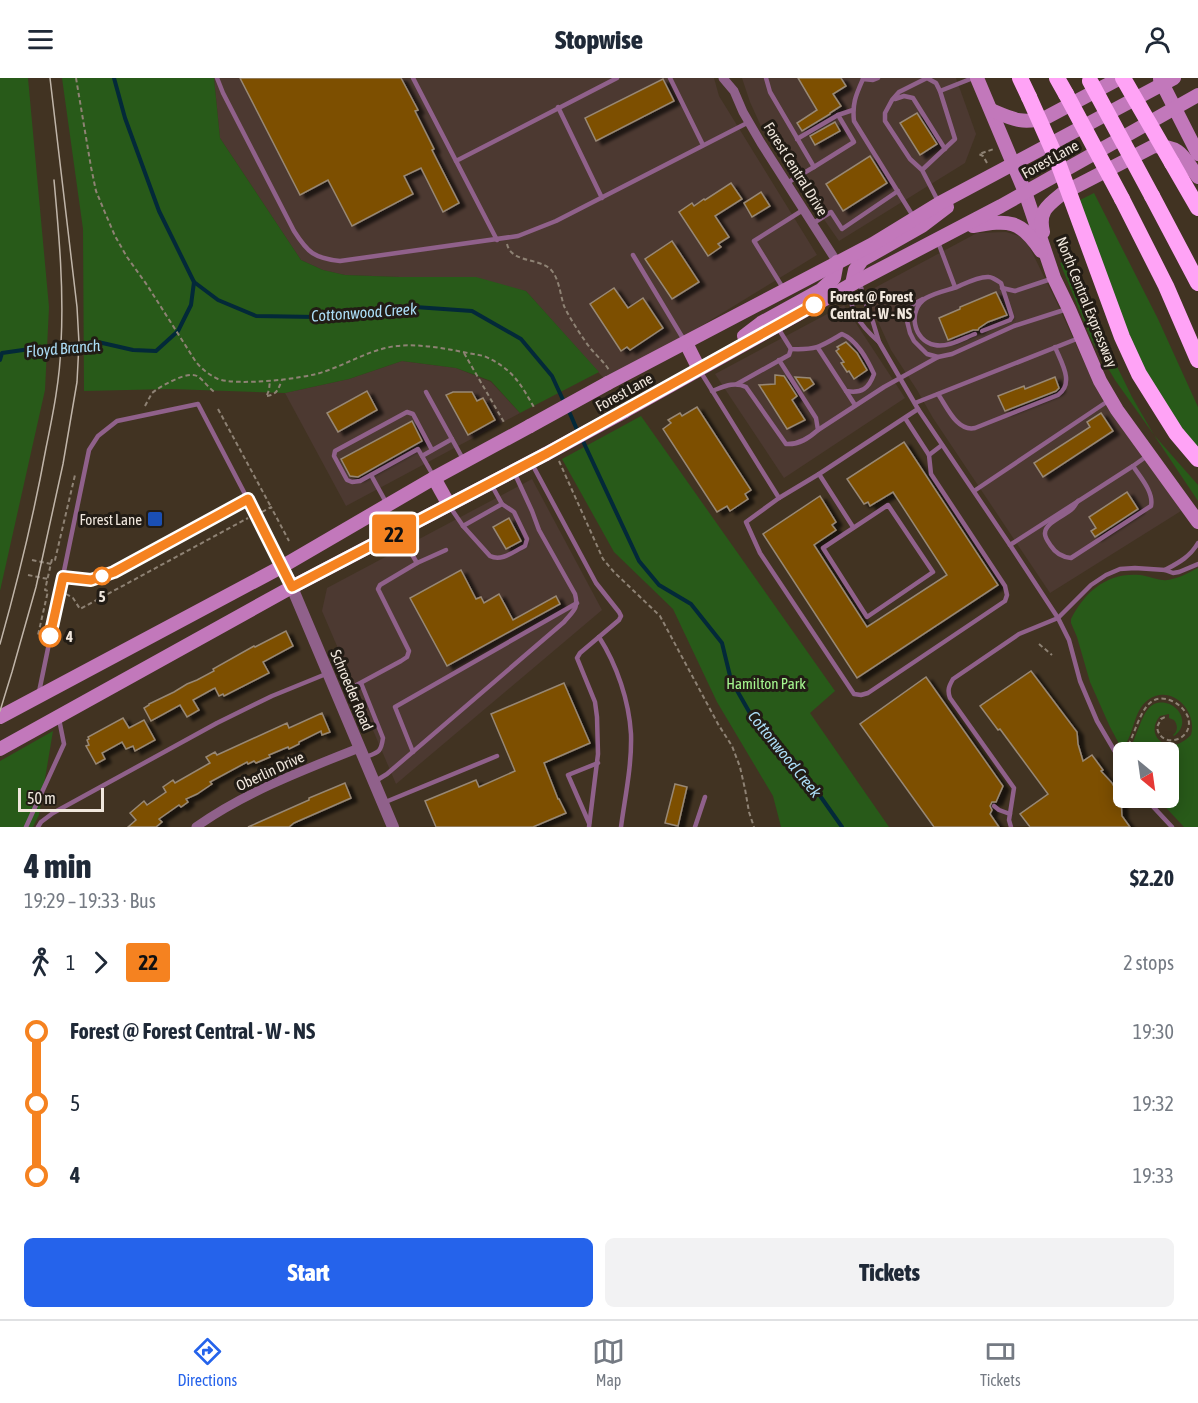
<!DOCTYPE html>
<meta charset="utf-8">
<style>
:root{--surface:#fff;--page:#f2f2f3;--text:#1f2937;--muted:#747a83;--line:#e0e1e3;--accent:#2563eb}
body{margin:0;font-family:"Asap Condensed",sans-serif;background:var(--page);color:var(--text);height:100vh;display:flex;flex-direction:column;font-size:22px;white-space:nowrap}
*{box-sizing:border-box;margin:0}
p{font-size:20px;color:var(--muted)}
.icon{flex:none;width:33px;height:33px;fill:none;stroke:currentColor;stroke-width:2;stroke-linecap:round;stroke-linejoin:round}
.map{position:relative;height:749px;overflow:hidden}
.panel{display:flex;flex-direction:column;background:var(--surface);flex:1}
.panel>*{flex:none}
.badge{padding:0 12px;border-radius:4px;font-size:21px;line-height:39px}
.needle{width:39px;rotate:151deg}
.tools{position:absolute;left:1113px;top:664px;display:grid;gap:12px}
.tools a{display:grid;place-items:center;width:66px;height:66px;border-radius:9px;background:var(--surface);box-shadow:0 3px 15px #0003;font-size:30px}
.scale{position:absolute;left:18px;bottom:15px;width:86px;box-sizing:border-box;padding-left:6px;border:3px solid #f0e7dd;border-top:0;font-size:16px;line-height:21px;white-space:nowrap;color:#f0e7dd;-webkit-text-stroke:4px #221c15;paint-order:stroke}
.map>.badge{position:absolute;translate:-50% -50%;box-shadow:0 0 0 3px #fff}
.legs{display:flex;align-items:center;gap:9px;height:66px;padding:0 24px;font-size:20px}
.legs p{margin-inline-start:auto}
.summary{display:flex;align-items:center;justify-content:space-between;height:102px;padding:0 24px}
h1{font-size:33px;font-weight:800;line-height:45px}
.button{display:flex;gap:12px;margin-top:auto;padding:12px 24px}
.button a{flex:1;height:69px;border-radius:9px;background:var(--accent);color:#fff;font-size:24px;font-weight:800;line-height:69px;text-align:center}
.button a+a{background:var(--page);color:var(--text)}
ul{padding:0 24px;list-style:none}
li{display:flex;align-items:center;gap:21px;height:72px;font-size:22px}
li i{display:grid;place-items:center;width:9px;height:100%;margin:0 8px;background:currentColor}
li i::after{content:'';width:15px;height:15px;margin:-8px;border:4px solid;border-radius:50%;background:var(--surface)}
li p{margin-inline-start:auto}
li:first-child i{background:linear-gradient(#0000 50%,currentColor 0)}
li:last-child i{background:linear-gradient(currentColor 50%,#0000 0)}
header{display:flex;justify-content:space-between;align-items:center;height:78px;padding:0 24px;background:var(--surface);font-size:27px;font-weight:800}
.menu{display:flex;justify-content:space-around;align-items:center;height:84px;border-top:2px solid var(--line);background:var(--surface);font-size:16px;color:var(--muted)}
.menu a{display:grid;justify-items:center;gap:3px}
.menu .active{color:var(--accent)}
.map>svg:first-child{display:block}
.commercial{fill:#4c3931}
.green{fill:#285a19}
.lines{fill:none;stroke-linecap:round;stroke-linejoin:round}
.stream{stroke:#032939;stroke-width:4}
.building{fill:#7d5000;stroke:#988875;stroke-width:1.5;filter:url(#shadow)}
.path{stroke:#8e8274;stroke-width:2;stroke-dasharray:4.5 3;stroke-linecap:butt}
.service{stroke:#90618b;stroke-width:4.5}
.minor{stroke:#90618b;stroke-width:9}
.tertiary{stroke:#90618b;stroke-width:12}
.secondary{stroke:#c278bb;stroke-width:14}
.motorway{stroke:#ffa3f6;stroke-width:16}
.tram{stroke:#c0b5a9;stroke-width:1.5}
.secondary-bridge{stroke:#c278bb;stroke-width:14}
.motorway-bridge{stroke:#ffa3f6;stroke-width:16}
.line-1-casing{stroke:#fff;stroke-width:14}
.line-1{stroke:#f58220;stroke-width:9}
.stop-1-dot{fill:#fff;stroke:#f58220;stroke-width:3}
.transit-dot{fill:#1a4fb4;stroke:#221c15;stroke-width:2}
.labels{text-anchor:middle;dominant-baseline:central;stroke-width:6;stroke-linejoin:round;paint-order:stroke}
.street-label{font-size:15px;fill:#f0e7dd;stroke:#221c15}
.stop-label{font-size:15px;font-weight:bold;fill:#f0e7dd;stroke:#221c15;text-anchor:start}
.poi-label{font-size:15px;fill:#f0e7dd;stroke:#221c15;text-anchor:end}
.park-label{font-size:15px;fill:#a5f68f;stroke:#221c15}
.water-label{font-size:16px;font-style:italic;fill:#acddf7;stroke:#221c15}
</style>
<header><svg class="icon" aria-label="menu" viewBox="0 0 24 24"><path d="M4 6h16M4 12h16M4 18h16"/></svg>Stopwise<svg class="icon" aria-label="person" viewBox="0 0 24 24"><circle cx="12" cy="8" r="4"/><path d="M4 21q1-7 8-7t8 7"/></svg></header>
<div class="map">
<svg width="1198" height="749" viewBox="0 0 1198 749">
<defs>
<filter id="shadow"><feDropShadow dx="6" dy="3.5" stdDeviation="1.5" flood-color="#0009"/></filter>
</defs>
<rect width="100%" height="100%" fill="#413322"/>
<!-- commercial -->
<g class="commercial">
<path d="M214 0H714L719 18 817 177 608 305 526 213 399 199 345 197 323 192 301 182 220 60Z"/>
<path d="M742 0H956L976 56 965 85 839 163 764 55 750 24Z"/>
<path d="M1006 154 1025 160 1056 223 1084 284 1097 306 1181 433 1050 515 933 340 917 312 891 272 865 215 977 155Z"/>
<path d="M844 227 905 320 784 400 715 296Z"/>
<path d="M402 283 456 290 491 304 520 335 346 428 285 315 349 301Z"/>
<path d="M532 401 602 532 396 706 322 533 327 510Z"/>
</g>
<!-- green -->
<g class="green">
<path d="M0 0H28L49 229 45 312 0 513Z"/>
<path d="M62 0H214L220 60 301 182 323 192 345 197 399 199H476L526 213 599 294 520 335 491 303 456 290 402 283 349 301 285 315 171 311 84 313 83 151Z"/>
<path d="M1094 115 1158 241 1198 329V370C1156 326 1133 270 1112 213 1101 183 1090 153 1078 123Z"/>
<path d="M1074 179 1105 264 1132 319 1154 357 1198 407V423L1154 357 1115 302 1092 263 1060 185Z"/>
<path d="M641 338 835 613 810 635 889 749H781L773 718 717 624 673 531 614 474 562 381Z"/>
<path d="M1198 490V749H1184L1157 720H1168V675H1127C1137 662 1141 632 1154 626 1174 618 1194 644 1174 658L1173 657C1178 653 1178 647 1174 642L1169 640V636L1160 638C1147 653 1159 671 1178 666 1183 664 1187 661 1191 657 1198 633 1171 605 1148 622 1133 633 1135 655 1123 670L1124 675 1110 649 1090 604 1077 559 1071 545V541C1085 513 1108 494 1140 497 1149 498 1159 503 1168 502 1179 500 1188 495 1198 490Z"/>
<path d="M53 653 39 737 33 749H0V683Z"/>
</g>
<g class="lines">
<!-- stream -->
<g class="stream">
<path d="M114 0 125 40 159 133 194 204 218 222 256 238 316 239 415 229 472 233 521 261 552 298 564 324"/>
<path d="M0 282 2 275 44 269 98 264 133 272 156 273 178 253 191 227 194 204"/>
<path d="M568 331 578 354"/>
<path d="M582 361 639 483 659 507 691 526 722 565 731 602 751 637 799 688 842 749"/>
</g>
</g>
<!-- building -->
<g class="building">
<path d="M240 0H401L418 32 415 33 434 71 432 72 459 125 443 134 421 90 404 98 413 116 352 148 328 102 300 117Z"/>
<path d="M798 0H841L846 8 833 16 841 28 830 35V36L802 53 797 45 817 32Z"/>
<path d="M663 1 674 23 596 63 585 40Z"/>
<path d="M917 35 937 66 920 77 900 45Z"/>
<path d="M835 44 840 53 815 67 810 58Z"/>
<path d="M870 78 887 105 843 133 826 106Z"/>
<path d="M731 105 742 121 715 138 729 159 718 166 721 169 708 178 679 134 692 125 694 128 704 121 705 122Z"/>
<path d="M761 114 770 128 752 139 744 125Z"/>
<path d="M672 163 699 204 672 221 645 181Z"/>
<path d="M614 210 628 230 643 220 663 250 630 272 627 269 621 273 590 226Z"/>
<path d="M996 214 1007 237 988 244 979 250 978 252H973L948 262 939 240 960 231V229Z"/>
<path d="M846 264 857 275 867 292 854 301 849 293 847 294 841 285 844 284 836 273 839 271 837 269Z"/>
<path d="M775 297 784 298 797 318 792 322 805 342 787 351 759 307 775 306Z"/>
<path d="M795 299 810 300 814 306 804 313Z"/>
<path d="M1055 299 1059 310 1056 313 1005 333 998 318 1024 308 1025 311Z"/>
<path d="M367 313 377 332 338 354 327 335Z"/>
<path d="M453 314H472L477 323 483 320 495 342 468 357 446 317Z"/>
<path d="M697 329 751 412 745 416 748 421 730 433 727 428 717 434 663 351 671 345 668 342 680 335 682 338Z"/>
<path d="M1101 335 1113 353 1043 399 1034 385 1090 349 1087 344Z"/>
<path d="M412 343 422 363 358 399 350 398 341 381Z"/>
<path d="M904 364 998 507 857 600 763 456 820 418 836 444 832 447 836 452 814 467 867 549 947 497 893 414 870 428 868 424 864 426 847 401Z"/>
<path d="M1127 414 1138 431 1095 459 1091 453 1096 450 1089 439Z"/>
<path d="M509 440 521 463 506 471 493 449Z"/>
<path d="M461 492 476 521 481 519 484 525 499 516 513 542 556 518 560 526 447 588 410 520Z"/>
<path d="M286 553 293 568 263 584 269 595 224 618 223 616 219 618 215 610 213 611 193 622 199 632 187 639 180 627 151 643 144 630 149 627V626L174 614 187 606 197 602 214 593 213 591 254 568 255 569Z"/>
<path d="M1031 593 1077 654 1078 666 1083 683 1092 677 1103 692 1101 693 1112 705 1121 722 1122 738 1130 749H1030L1020 736 1048 716 1000 651 998 652 980 628Z"/>
<path d="M926 599 1003 708 996 724H992L990 728 992 732 990 736 999 749H934L860 646Z"/>
<path d="M564 605 590 665 544 685 558 721H559L566 735 533 749H436L425 723 476 702 479 709 515 693 491 636Z"/>
<path d="M322 635 330 654 322 657 321 653 299 664V666L289 671 288 669 269 677 270 679 256 685 254 683 248 686 247 684 210 704 212 706 197 716 186 721 188 724 181 729 179 727 159 741 162 744 156 749H128L136 742 130 735 144 723 147 727 166 714 163 709 173 702 175 705 210 685 206 679 215 674 217 677 287 645 289 650Z"/>
<path d="M123 640 129 650 144 642 155 662 135 673 133 668 126 671 122 664 102 675 105 681 96 686 86 668 89 667 87 662 89 661 88 659Z"/>
<path d="M345 705 351 720 294 745 289 749H248L309 722V720Z"/>
<path d="M675 706 687 709 678 748 665 745Z"/>
</g>
<g class="lines">
<!-- path -->
<g class="path">
<path d="M76 0 91 89 96 113 106 137 115 158 127 179 147 207 196 284C202 291 209 297 218 301 237 308 303 301 323 294 348 286 370 271 397 268 425 265 456 273 484 278 513 291 520 305 535 331"/>
<path d="M987 85 983 78 979 76 994 71"/>
<path d="M507 166C511 184 536 180 549 190 559 198 560 216 564 228 569 239 583 261 591 271 597 278 604 284 609 292"/>
<path d="M464 275 505 346"/>
<path d="M267 317 269 312 270 302"/>
<path d="M267 318C278 316 278 311 282 302"/>
<path d="M145 328 152 315 156 312C165 306 188 293 197 298 203 301 209 311 216 315"/>
<path d="M218 331 271 429"/>
<path d="M559 383 603 481 614 494 660 538 718 646 732 668 740 689 745 711 749 734 754 749"/>
<path d="M262 434 271 429 289 463"/>
<path d="M32 482 51 486"/>
<path d="M28 497 48 501"/>
<path d="M66 516 73 520 80 531 248 440"/>
<path d="M43 562 38 557 48 513 45 512 52 481 55 482 75 397"/>
<path d="M1039 566 1052 577"/>
<path d="M1124 673C1138 658 1140 609 1172 623 1179 626 1185 632 1188 639 1195 663 1160 672 1157 649L1161 641 1167 638"/>
</g>
<!-- service -->
<g class="service">
<path d="M217 0 223 15 294 153C308 175 314 180 340 183L518 158 556 143 749 44"/>
<path d="M413 0 497 162"/>
<path d="M670 0 703 67"/>
<path d="M766 0 770 14 814 89 787 105"/>
<path d="M863 1C856 17 852 25 854 43L913 138"/>
<path d="M863 1 873 2 878 0"/>
<path d="M940 13 973 0"/>
<path d="M895 21 904 18 913 20 945 71"/>
<path d="M558 29 602 120"/>
<path d="M797 61 838 37 853 32"/>
<path d="M456 83 617 0"/>
<path d="M814 89 854 64 838 37"/>
<path d="M922 92 955 61 940 13 936 5 927 0 899 14 892 22 885 35V43L910 81 922 92 938 123"/>
<path d="M812 146 831 134 842 151 898 113"/>
<path d="M938 164 955 209"/>
<path d="M633 177 684 262"/>
<path d="M860 205 864 221 873 244 879 264 918 331 1010 467 1058 540 1069 562 1080 603 1097 643 1124 689"/>
<path d="M783 210 754 163 803 132"/>
<path d="M1002 210 1015 213 1051 201"/>
<path d="M851 211C847 232 864 251 879 264"/>
<path d="M923 221 912 227 906 239 910 255 914 263 927 276 938 279 952 276 1014 248 1067 231"/>
<path d="M778 250 791 271C817 272 820 269 842 256 857 262 867 281 874 296 869 310 862 316 846 313L818 270"/>
<path d="M975 256C964 260 947 270 935 267 913 263 907 232 926 220 934 215 948 212 957 209 966 205 979 198 989 199 992 199 998 203 1001 205L1012 239 1010 242 982 253"/>
<path d="M700 293 779 420 746 444 760 475 854 616 861 617 868 615 1005 523 1007 517 1005 508 931 396 929 377 942 367"/>
<path d="M737 306 789 277 791 271"/>
<path d="M712 313C723 309 734 303 746 309L786 366C799 367 809 360 818 352L816 340 779 282"/>
<path d="M846 313 855 327"/>
<path d="M426 314 463 381"/>
<path d="M938 316C947 329 957 354 975 350L1058 317C1075 305 1061 284 1055 269"/>
<path d="M915 325 1079 260"/>
<path d="M905 340 929 377"/>
<path d="M818 352 884 309 938 279"/>
<path d="M432 372 413 336 407 334 335 373 334 378 347 402 352 404 360 403 418 371 434 399"/>
<path d="M422 378 452 361"/>
<path d="M532 386 596 505 619 534 621 538 619 542 580 575 577 580 595 624 597 639 598 676 589 749"/>
<path d="M371 397 387 426"/>
<path d="M974 413 1108 323"/>
<path d="M779 420 819 396"/>
<path d="M1078 423C1076 425 1075 428 1072 431 1066 437 1044 445 1045 456 1045 460 1049 465 1051 468 1056 476 1062 479 1071 480L1151 428C1154 414 1140 399 1133 388"/>
<path d="M888 427 933 494 867 539 823 470Z"/>
<path d="M450 429 463 448 502 426 491 406"/>
<path d="M463 448 490 478C502 484 514 473 525 468L527 461 514 434 502 426"/>
<path d="M853 449 819 396 918 331"/>
<path d="M1010 467 1133 388 1147 378"/>
<path d="M417 485 446 472"/>
<path d="M1165 492C1178 485 1190 479 1198 465"/>
<path d="M63 499 91 502 114 494 248 421"/>
<path d="M599 559C617 587 629 623 631 656 632 687 625 719 621 749"/>
<path d="M361 605 383 660C381 674 379 674 366 679"/>
<path d="M351 610 401 583 407 579 409 573 378 511 380 507 417 485 399 454"/>
<path d="M39 614 89 372 98 358 117 343 198 326 281 485"/>
<path d="M413 674 395 629 577 525"/>
<path d="M374 704 387 696 564 544C573 533 579 531 575 516L539 452 532 433 514 394"/>
<path d="M1145 720 1172 749"/>
<path d="M383 725 497 678"/>
<path d="M994 728 999 732 1010 736"/>
<path d="M589 745 568 697 598 685"/>
<path d="M26 749 64 666 59 641"/>
<path d="M38 749 41 744 53 735 217 645 272 618 326 596"/>
<path d="M695 749 705 719"/>
<path d="M1011 749 1009 742 1014 710 950 620C947 612 949 608 953 601L1019 556 1058 540 1091 507 1106 497 1120 491 1135 490 1165 492 1173 495 1179 494 1198 486"/>
</g>
<!-- minor -->
<g class="minor">
<path d="M723 0 734 13 743 34 761 65 837 184"/>
<path d="M196 749C243 715 306 691 359 670"/>
</g>
<!-- tertiary -->
<path class="tertiary" d="M283 488 393 749"/>
<!-- secondary -->
<g class="secondary">
<path d="M977 0 1025 114 1054 200 1069 231 1100 303 1117 332 1198 444"/>
<path d="M1160 1 1198 76"/>
<path d="M991 32C1012 41 1023 47 1047 39L1120 0"/>
<path d="M973 148C1009 142 1020 141 1041 173"/>
<path d="M1043 154C1038 133 1048 127 1063 115L1154 68C1182 68 1183 79 1198 99"/>
<path d="M852 206 855 192 862 182 922 148 947 129"/>
<path d="M744 258 761 245 821 212 834 200 837 184"/>
<path d="M686 265 699 291"/>
<path d="M608 305 873 166 940 125 1174 0"/>
<path d="M625 333 852 206 1001 128 1198 17"/>
<path d="M434 400 449 427"/>
<path d="M0 639 283 488 434 400 530 348"/>
<path d="M0 671 292 509 546 376"/>
</g>
<!-- motorway -->
<g class="motorway">
<path d="M1020 0 1029 19"/>
<path d="M1057 0 1066 16"/>
<path d="M1172 85 1198 130"/>
<path d="M1152 118 1198 205"/>
<path d="M1122 121 1166 208 1198 282"/>
</g>
<!-- tram -->
<g class="tram">
<path d="M0 566C18 502 34 436 46 370 53 336 60 301 61 266 64 211 59 157 54 102"/>
<path d="M0 633 12 594 36 509 63 386 77 304 79 265 77 229 50 0"/>
</g>
<!-- secondary-bridge -->
<g class="secondary-bridge">
<path d="M530 348 608 305"/>
<path d="M546 376 625 333"/>
</g>
<!-- motorway-bridge -->
<g class="motorway-bridge">
<path d="M1123 0 1172 85"/>
<path d="M1090 3 1152 118"/>
<path d="M1066 16 1122 121"/>
<path d="M1029 19 1057 82 1122 259 1139 296 1176 355 1198 381"/>
</g>
</g>
<g class="lines">
<defs>
<path id="line-1" d="M50 558 63 499 91 502 114 494 248 421 292 509 546 376 814 227"/>
</defs>
<!-- line-1 casing -->
<use href="#line-1" class="line-1-casing"/>
<!-- line-1 -->
<use href="#line-1" class="line-1"/>
</g>
<!-- markers -->
<g class="stop-1-dot">
<circle cx="814" cy="227" r="10"/>
<circle cx="102" cy="498" r="8"/>
<circle cx="50" cy="558" r="10"/>
</g>
<rect class="transit-dot" x="147" y="433" width="16" height="16" rx="3"/>
<g class="labels">
<!-- street labels -->
<g class="street-label">
<text transform="translate(1050 81) rotate(-29)">Forest Lane</text>
<text transform="translate(796 91) rotate(58)">Forest Central Drive</text>
<text transform="translate(1087 224) rotate(68)">North Central Expressway</text>
<text transform="translate(624 314) rotate(-29)">Forest Lane</text>
<text transform="translate(352 612) rotate(67)">Schroeder Road</text>
<text transform="translate(270 693) rotate(-25)">Oberlin Drive</text>
</g>
<!-- stop labels -->
<g class="stop-label">
<text x="830" y="218">Forest @ Forest<tspan x="830" dy="17">Central - W - NS</tspan></text>
<text x="102" y="518" text-anchor="middle">5</text>
<text x="66" y="558">4</text>
</g>
<!-- poi labels -->
<g class="poi-label">
<text x="142" y="441">Forest Lane</text>
</g>
<!-- park labels -->
<g class="park-label">
<text x="766" y="605">Hamilton Park</text>
</g>
<!-- water labels -->
<g class="water-label">
<text transform="translate(364 234) rotate(-4)">Cottonwood Creek</text>
<text transform="translate(63 270) rotate(-5)">Floyd Branch</text>
<text transform="translate(785 676) rotate(51)">Cottonwood Creek</text>
</g>
</g>
</svg>
<div class="tools">
<a><svg class="needle" viewBox="-14 -14 28 28"><path d="M0-13l5 13h-10z" fill="#e53935"/><path d="M0 13l5-13h-10z" fill="#747a83"/></svg></a>
</div>
<div class="scale">50 m</div>
<b class="badge" style="left:394px;top:456px;background:#f58220;color:#111">22</b>
</div>
<section class="panel">
<div class="summary"><div><h1>4 min</h1><p>19:29 – 19:33 · Bus</p></div><b>$2.20</b></div>
<div class="legs"><svg class="icon" aria-label="walk" viewBox="0 0 24 24"><circle cx="13" cy="4" r="2"/><path d="M13 8l-2 6 4 7M11 14l-3 7M7 12l3-4h3l4 4"/></svg>1<svg class="icon" aria-label="forward" viewBox="0 0 24 24"><path d="M9 5l7 7-7 7"/></svg><b class="badge" style="background:#f58220;color:#111">22</b><p>2 stops</p></div>
<ul>
<li><i style="color:#f58220"></i><b>Forest @ Forest Central - W - NS</b><p>19:30</p></li>
<li><i style="color:#f58220"></i><span>5</span><p>19:32</p></li>
<li><i style="color:#f58220"></i><b>4</b><p>19:33</p></li>
</ul>
<div class="button"><a>Start</a><a>Tickets</a></div>
</section>
<nav class="menu">
<a class="active"><svg class="icon" aria-label="directions" viewBox="0 0 24 24"><path d="M12 3l9 9-9 9-9-9zM9 14v-3h6M13 9l2 2-2 2"/></svg>Directions</a>
<a><svg class="icon" aria-label="map" viewBox="0 0 24 24"><path d="M3 6l6-2 6 2 6-2v14l-6 2-6-2-6 2zM9 4v14M15 6v14"/></svg>Map</a>
<a><svg class="icon" aria-label="tickets" viewBox="0 0 24 24"><path d="M3 7h18v10H3zM15 7v10"/></svg>Tickets</a>
</nav>
